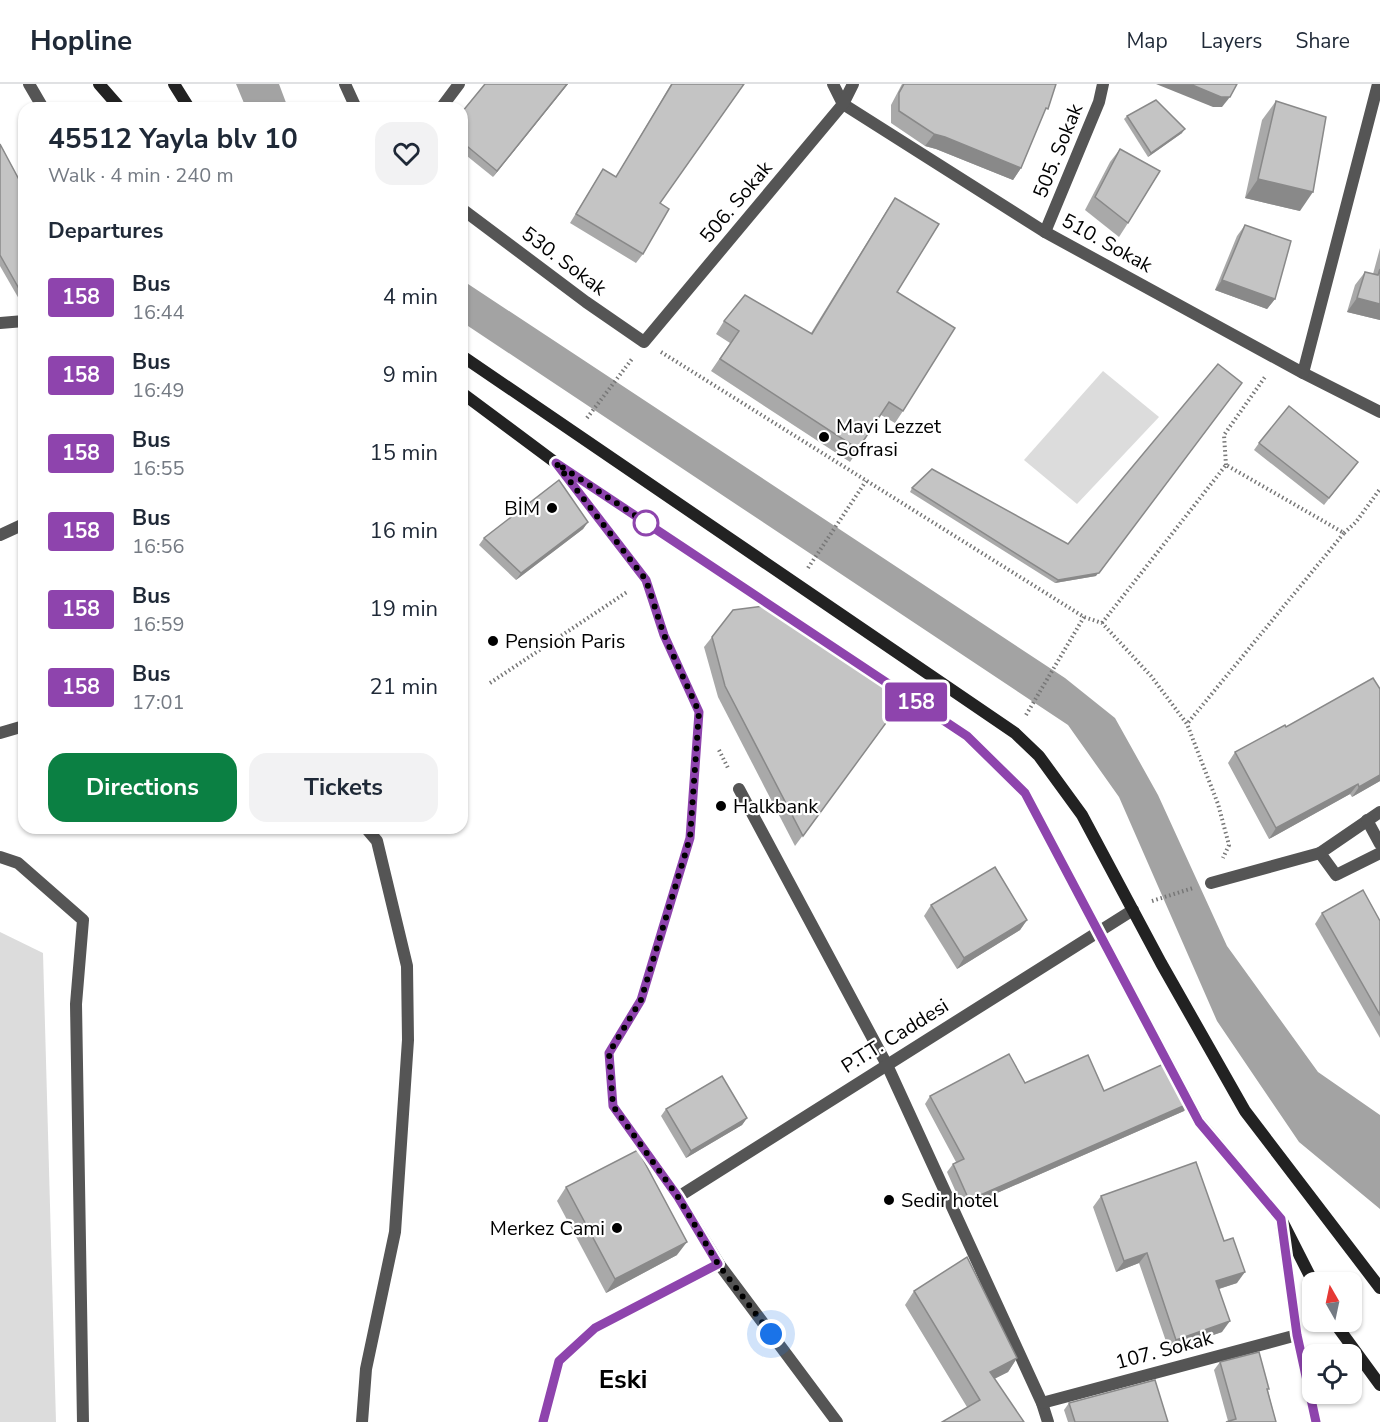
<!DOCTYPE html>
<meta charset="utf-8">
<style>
:root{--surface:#fff;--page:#f2f2f3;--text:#1f2937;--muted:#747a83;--line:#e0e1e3;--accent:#0b8043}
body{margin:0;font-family:"Nunito Sans",sans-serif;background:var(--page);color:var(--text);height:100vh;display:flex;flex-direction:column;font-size:22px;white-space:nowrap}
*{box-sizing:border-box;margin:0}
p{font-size:20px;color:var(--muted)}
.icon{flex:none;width:33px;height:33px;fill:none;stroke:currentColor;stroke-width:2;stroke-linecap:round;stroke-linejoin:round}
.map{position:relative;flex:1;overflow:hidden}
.details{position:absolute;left:18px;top:18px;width:450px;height:732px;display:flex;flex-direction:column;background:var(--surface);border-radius:18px;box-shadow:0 2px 4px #0004}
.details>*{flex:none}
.badge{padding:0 12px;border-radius:4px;font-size:21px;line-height:39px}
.needle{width:39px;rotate:351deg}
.controls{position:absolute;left:1302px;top:1188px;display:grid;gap:12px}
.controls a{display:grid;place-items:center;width:60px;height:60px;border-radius:12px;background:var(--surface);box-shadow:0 2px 4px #0004;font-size:30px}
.you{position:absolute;width:30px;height:30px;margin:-15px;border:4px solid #fff;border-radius:50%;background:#1a73e8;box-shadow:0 0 0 9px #1a73e833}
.map>.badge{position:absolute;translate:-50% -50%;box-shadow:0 0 0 3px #fff}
h2{padding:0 30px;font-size:22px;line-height:54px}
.round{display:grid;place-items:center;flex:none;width:63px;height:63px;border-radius:18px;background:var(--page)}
.headline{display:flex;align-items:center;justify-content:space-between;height:102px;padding:0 30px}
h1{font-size:28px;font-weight:700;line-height:45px}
.action{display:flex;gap:12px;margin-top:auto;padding:12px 30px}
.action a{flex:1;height:69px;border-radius:18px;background:var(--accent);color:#fff;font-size:24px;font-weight:700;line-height:69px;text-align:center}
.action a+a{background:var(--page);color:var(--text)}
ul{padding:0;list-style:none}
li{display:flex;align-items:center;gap:18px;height:78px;padding:0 30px}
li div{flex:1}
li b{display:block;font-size:22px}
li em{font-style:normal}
li .badge{min-width:66px;font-weight:700;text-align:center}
header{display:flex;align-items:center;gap:36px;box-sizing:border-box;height:84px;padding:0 30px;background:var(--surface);border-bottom:2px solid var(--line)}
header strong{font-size:28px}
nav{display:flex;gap:33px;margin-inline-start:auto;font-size:21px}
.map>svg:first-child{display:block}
.green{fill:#dcdcdc}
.water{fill:#a3a3a3}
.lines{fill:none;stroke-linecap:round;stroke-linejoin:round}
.path{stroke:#777;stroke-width:4;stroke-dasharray:1.5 3;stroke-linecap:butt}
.lane{stroke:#555;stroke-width:12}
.street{stroke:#555;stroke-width:12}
.secondary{stroke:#222;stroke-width:12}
.wall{fill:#a9a9a9}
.shaded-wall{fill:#898989}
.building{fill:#c4c4c4;stroke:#898989;stroke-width:1.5}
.line-casing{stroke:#fff;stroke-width:14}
.line{stroke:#8e44ad;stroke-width:9}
.walk{stroke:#000;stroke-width:6;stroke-dasharray:0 10.8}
.poi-dot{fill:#000;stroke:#fff;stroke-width:2}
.stop-dot{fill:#fff;stroke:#8e44ad;stroke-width:3}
.labels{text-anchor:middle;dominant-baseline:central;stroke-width:4.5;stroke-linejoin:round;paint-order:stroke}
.street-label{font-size:20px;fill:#000;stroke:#fff}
.poi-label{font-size:20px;fill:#000;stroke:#fff;text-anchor:start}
.district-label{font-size:26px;font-weight:bold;fill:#000;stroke:#fff}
</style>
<header>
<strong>Hopline</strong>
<nav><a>Map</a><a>Layers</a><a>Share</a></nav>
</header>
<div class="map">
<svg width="1380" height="1338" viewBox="0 0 1380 1338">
<rect width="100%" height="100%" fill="#fff"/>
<!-- green -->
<g class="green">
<path d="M1103 287 1159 333 1077 420 1024 376Z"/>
<path d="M0 848 43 869 56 1338H0Z"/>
</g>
<!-- water -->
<g class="water">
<path d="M236 0H279L288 24H246Z"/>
<path d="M462 196 1065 594 1115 634 1158 711 1227 862 1318 988 1380 1031V1125L1299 1058 1217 937 1119 713 1068 641 462 238Z"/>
</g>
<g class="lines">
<!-- path -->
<g class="path">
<path d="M661 268 1084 533 1102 539 1151 592 1187 640 1218 720 1229 761 1223 774"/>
<path d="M587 334 632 275"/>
<path d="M1226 381 1224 351 1265 293"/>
<path d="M1344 449 1356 438 1380 405"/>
<path d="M808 484 866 397"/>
<path d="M1102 539 1226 381 1344 449 1187 640"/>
<path d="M490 599 627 508"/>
<path d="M1026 631 1084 533"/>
<path d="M719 666 729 686"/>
<path d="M1152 817 1193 804"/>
</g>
<!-- lane -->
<g class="lane">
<path d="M29 0 43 24"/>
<path d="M1380 728 1320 769 1336 791 1380 769"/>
<path d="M1367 736 1380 760"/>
</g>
<!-- street -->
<g class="street">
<path d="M345 0 356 24"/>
<path d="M833 0 843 20 1045 148 1303 289 1380 328"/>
<path d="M441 24 459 0"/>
<path d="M462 125 586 218 644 258 843 20 853 0"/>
<path d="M1045 148 1099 18 1103 0"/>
<path d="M0 239 24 237"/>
<path d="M1303 289 1378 0"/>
<path d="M559 382 646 496 664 551 699 628 690 754 641 916 609 969 613 1022 678 1113 719 1180 837 1338"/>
<path d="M0 451 24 440"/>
<path d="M0 649 24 642"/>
<path d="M739 705 887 981 1042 1319 1048 1338"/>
<path d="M0 773 18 779 83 836 76 920 83 1338"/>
<path d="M1211 799 1320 769"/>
<path d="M678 1113 1133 826"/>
<path d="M1281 1138 1297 1251 1316 1338"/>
<path d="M1042 1319 1297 1251"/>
<path d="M362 1338 366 1285 395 1148 408 956 407 882 377 757 366 744"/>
<path d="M543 1338 559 1277 595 1244 719 1180"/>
</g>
<!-- secondary -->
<g class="secondary">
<path d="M99 0 120 24"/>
<path d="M174 0 189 24"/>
<path d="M462 272 1015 649 1039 672 1082 731 1161 879 1245 1027 1380 1204"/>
<path d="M462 309 556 379 967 652 1025 709 1199 1037 1281 1135 1313 1198"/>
<path d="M1334 1238 1380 1301"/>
</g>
</g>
<!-- wall -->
<g class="wall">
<path d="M485 0H568L493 93 462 68V28Z"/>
<path d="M671 0H744L660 119 643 170 636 179 570 139 603 85 616 93Z"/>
<path d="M902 0H1056L1021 84 1013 96 936 65 925 62 891 39V21Z"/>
<path d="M1276 17 1300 127 1245 114 1262 36Z"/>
<path d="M1127 32 1182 49 1148 73 1124 35Z"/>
<path d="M0 60 24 105V213L19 215 0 182Z"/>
<path d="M1120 65 1128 139 1119 153 1085 126 1110 78Z"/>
<path d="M895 114 897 208 903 327 895 339 881 331 850 378 711 287 730 259 716 250 724 237 811 249 887 126Z"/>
<path d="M1245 141 1275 215 1267 225 1215 206 1237 152Z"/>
<path d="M1380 164V236L1347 228 1355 201 1365 188 1373 190Z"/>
<path d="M1259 359 1358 378 1324 421 1254 366Z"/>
<path d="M912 404 1068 460 1096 492 1055 499 910 408Z"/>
<path d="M588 438 583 445 516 496 479 461 484 454Z"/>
<path d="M712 553 905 613 795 762 718 613 704 563Z"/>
<path d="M1286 643 1380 697 1352 713 1350 710 1269 755 1228 679 1235 668Z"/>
<path d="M931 821 1027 836 1020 846 957 885 924 832Z"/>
<path d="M1322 829 1380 837V954L1315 840Z"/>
<path d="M1025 999 1104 1007 1190 1019 1184 1027 963 1124 947 1088 953 1080 956 1078 925 1020 930 1012Z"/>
<path d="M666 1025 747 1034 742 1041 686 1074 661 1032Z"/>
<path d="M566 1103 677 1171 606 1209 557 1117Z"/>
<path d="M1101 1112 1237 1199 1219 1205 1222 1248 1169 1266 1139 1179 1116 1188 1093 1123Z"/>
<path d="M914 1207 1017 1274 1008 1288 994 1295 1024 1338 967 1323 905 1221Z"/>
<path d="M1220 1278 1268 1307 1276 1338 1228 1337 1214 1286Z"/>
<path d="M1069 1319 1168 1338H1068L1064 1326Z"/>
</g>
<!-- shaded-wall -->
<g class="shaded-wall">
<path d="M567 0H568L493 93 497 87Z"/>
<path d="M1156 0H1190L1230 13 1222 23H1213Z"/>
<path d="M1185 45 1182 49 1148 73 1151 69Z"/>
<path d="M934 50 945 53 1021 84 1013 96 936 65 925 62Z"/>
<path d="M1258 95 1313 108 1300 127 1245 114Z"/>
<path d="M1222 196 1275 215 1267 225 1215 206Z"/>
<path d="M24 209V213L19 215 22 210Z"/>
<path d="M1357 214 1380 220V236L1347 228Z"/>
<path d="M1242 299 1096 492 1055 499 1058 496Z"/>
<path d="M588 438 583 445 516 496 521 489Z"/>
<path d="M1380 691V697L1352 713 1359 703Z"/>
<path d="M1358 700 1350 710 1269 755 1276 744Z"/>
<path d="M1027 836 1020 846 957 885 964 874Z"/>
<path d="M1190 1019 1184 1027 963 1124 969 1116Z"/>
<path d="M747 1034 742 1041 686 1074 691 1067Z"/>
<path d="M687 1158 677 1171 606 1209 615 1195Z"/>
<path d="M1147 1169 1139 1179 1116 1188 1124 1177Z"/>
<path d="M1245 1188 1237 1199 1209 1208 1216 1197Z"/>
<path d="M1230 1237 1222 1248 1169 1266 1176 1256Z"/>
<path d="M1017 1274 1008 1288 980 1302 990 1288Z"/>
</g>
<!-- building -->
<g class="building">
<path d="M485 0H567L497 87 462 58V28Z"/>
<path d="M672 0H744L660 119 669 125 643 170 576 130 603 85 616 93Z"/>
<path d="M904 0H1056L1048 25 1046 24 1021 84 945 53 934 50 899 27V9Z"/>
<path d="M1190 0H1237L1230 13H1221Z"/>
<path d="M1156 16 1185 45 1151 69 1127 32Z"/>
<path d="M1276 17 1326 33 1313 108 1258 95Z"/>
<path d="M0 60 24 105V209L22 210 0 171Z"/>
<path d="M1120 65 1160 87 1128 139 1095 113Z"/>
<path d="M895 114 939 140 897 208 955 244 903 327 889 318 858 365 720 275 739 247 724 237 745 211 812 250Z"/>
<path d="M1245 141 1291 157 1275 215 1222 196Z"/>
<path d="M1380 185V220L1357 214 1365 188 1378 191Z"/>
<path d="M1218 280 1242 299 1099 489 1058 496 912 404 932 385 1068 460Z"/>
<path d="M1289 322 1358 378 1329 414 1259 359Z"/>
<path d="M559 396 588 438 521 489 484 454Z"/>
<path d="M771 521 905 613 803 752 725 602 712 553 733 526Z"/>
<path d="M1373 594 1380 605V691L1359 703 1358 700 1276 744 1235 668 1285 641 1286 643Z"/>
<path d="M995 783 1027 836 964 874 931 821Z"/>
<path d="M1363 806 1380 837V931L1322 829Z"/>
<path d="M1009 970 1025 999 1088 971 1104 1007 1168 978 1190 1019 969 1116 953 1080 964 1075 930 1012Z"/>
<path d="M722 992 747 1034 691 1067 666 1025Z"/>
<path d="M638 1066 687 1158 615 1195 566 1103Z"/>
<path d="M1196 1078 1224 1157 1233 1154 1245 1188 1216 1197 1230 1237 1176 1256 1147 1169 1124 1177 1101 1112Z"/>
<path d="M967 1173 1017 1274 990 1288 1024 1338H942L980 1316 914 1207Z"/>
<path d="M1259 1268 1269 1305H1267L1276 1338H1226L1236 1335 1220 1278Z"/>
<path d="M1155 1296 1168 1338H1075L1069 1319Z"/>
</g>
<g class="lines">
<defs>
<path id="line" d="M543 1338 559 1277 595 1244 718 1180 678 1113 613 1022 609 969 641 916 690 754 699 628 664 551 646 496 556 379 967 652 1025 709 1199 1038 1281 1135 1297 1251 1316 1338"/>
</defs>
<!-- line casing -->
<use href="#line" class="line-casing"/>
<!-- line -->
<use href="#line" class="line"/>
<!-- walk -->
<path class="walk" d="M646 439 654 444 556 379 646 496 664 551 699 628 690 754 641 916 609 969 613 1022 678 1113 718 1180 771 1250"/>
</g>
<!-- markers -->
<g class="poi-dot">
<circle cx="824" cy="353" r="6"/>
<circle cx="552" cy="424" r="6"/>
<circle cx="493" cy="557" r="6"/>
<circle cx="721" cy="722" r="6"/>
<circle cx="889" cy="1116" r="6"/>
<circle cx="617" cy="1144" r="6"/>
</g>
<circle class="stop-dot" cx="646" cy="439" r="12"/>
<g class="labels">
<!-- street labels -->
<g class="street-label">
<text transform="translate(1058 67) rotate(-68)">505. Sokak</text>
<text transform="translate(736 118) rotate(-50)">506. Sokak</text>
<text transform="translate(1107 159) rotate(29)">510. Sokak</text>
<text transform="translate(564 177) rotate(37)">530. Sokak</text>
<text transform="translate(895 952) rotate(-32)">P.T.T. Caddesi</text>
<text transform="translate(1164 1266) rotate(-15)">107. Sokak</text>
</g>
<!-- poi labels -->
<g class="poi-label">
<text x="836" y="342">Mavi Lezzet<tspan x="836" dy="23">Sofrasi</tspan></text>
<text x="540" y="424" text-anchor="end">BİM</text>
<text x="505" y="557">Pension Paris</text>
<text x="733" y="722">Halkbank</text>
<text x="901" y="1116">Sedir hotel</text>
<text x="605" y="1144" text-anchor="end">Merkez Cami</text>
</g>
<!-- district labels -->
<g class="district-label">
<text x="623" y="1295">Eski</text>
</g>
</g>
</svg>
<div class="controls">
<a><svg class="needle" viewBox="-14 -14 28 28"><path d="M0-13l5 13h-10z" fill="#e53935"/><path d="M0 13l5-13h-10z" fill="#747a83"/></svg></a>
<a><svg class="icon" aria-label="locate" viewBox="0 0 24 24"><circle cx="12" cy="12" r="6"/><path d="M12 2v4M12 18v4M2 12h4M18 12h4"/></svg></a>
</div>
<div class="you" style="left:771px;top:1250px"></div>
<b class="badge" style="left:916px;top:618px;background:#8e44ad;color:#fff">158</b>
<section class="details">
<div class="headline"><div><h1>45512 Yayla blv 10</h1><p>Walk · 4 min · 240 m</p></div><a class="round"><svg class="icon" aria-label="heart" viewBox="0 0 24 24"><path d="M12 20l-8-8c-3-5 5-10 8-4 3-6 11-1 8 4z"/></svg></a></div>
<h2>Departures</h2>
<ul>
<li><span class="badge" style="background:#8e44ad;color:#fff">158</span><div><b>Bus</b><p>16:44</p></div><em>4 min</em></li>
<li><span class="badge" style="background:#8e44ad;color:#fff">158</span><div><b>Bus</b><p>16:49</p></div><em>9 min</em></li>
<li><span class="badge" style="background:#8e44ad;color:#fff">158</span><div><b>Bus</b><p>16:55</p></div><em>15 min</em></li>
<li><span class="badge" style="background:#8e44ad;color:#fff">158</span><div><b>Bus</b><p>16:56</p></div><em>16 min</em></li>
<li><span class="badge" style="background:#8e44ad;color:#fff">158</span><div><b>Bus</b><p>16:59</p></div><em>19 min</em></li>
<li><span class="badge" style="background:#8e44ad;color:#fff">158</span><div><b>Bus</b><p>17:01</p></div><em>21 min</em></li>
</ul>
<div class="action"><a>Directions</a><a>Tickets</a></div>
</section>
</div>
